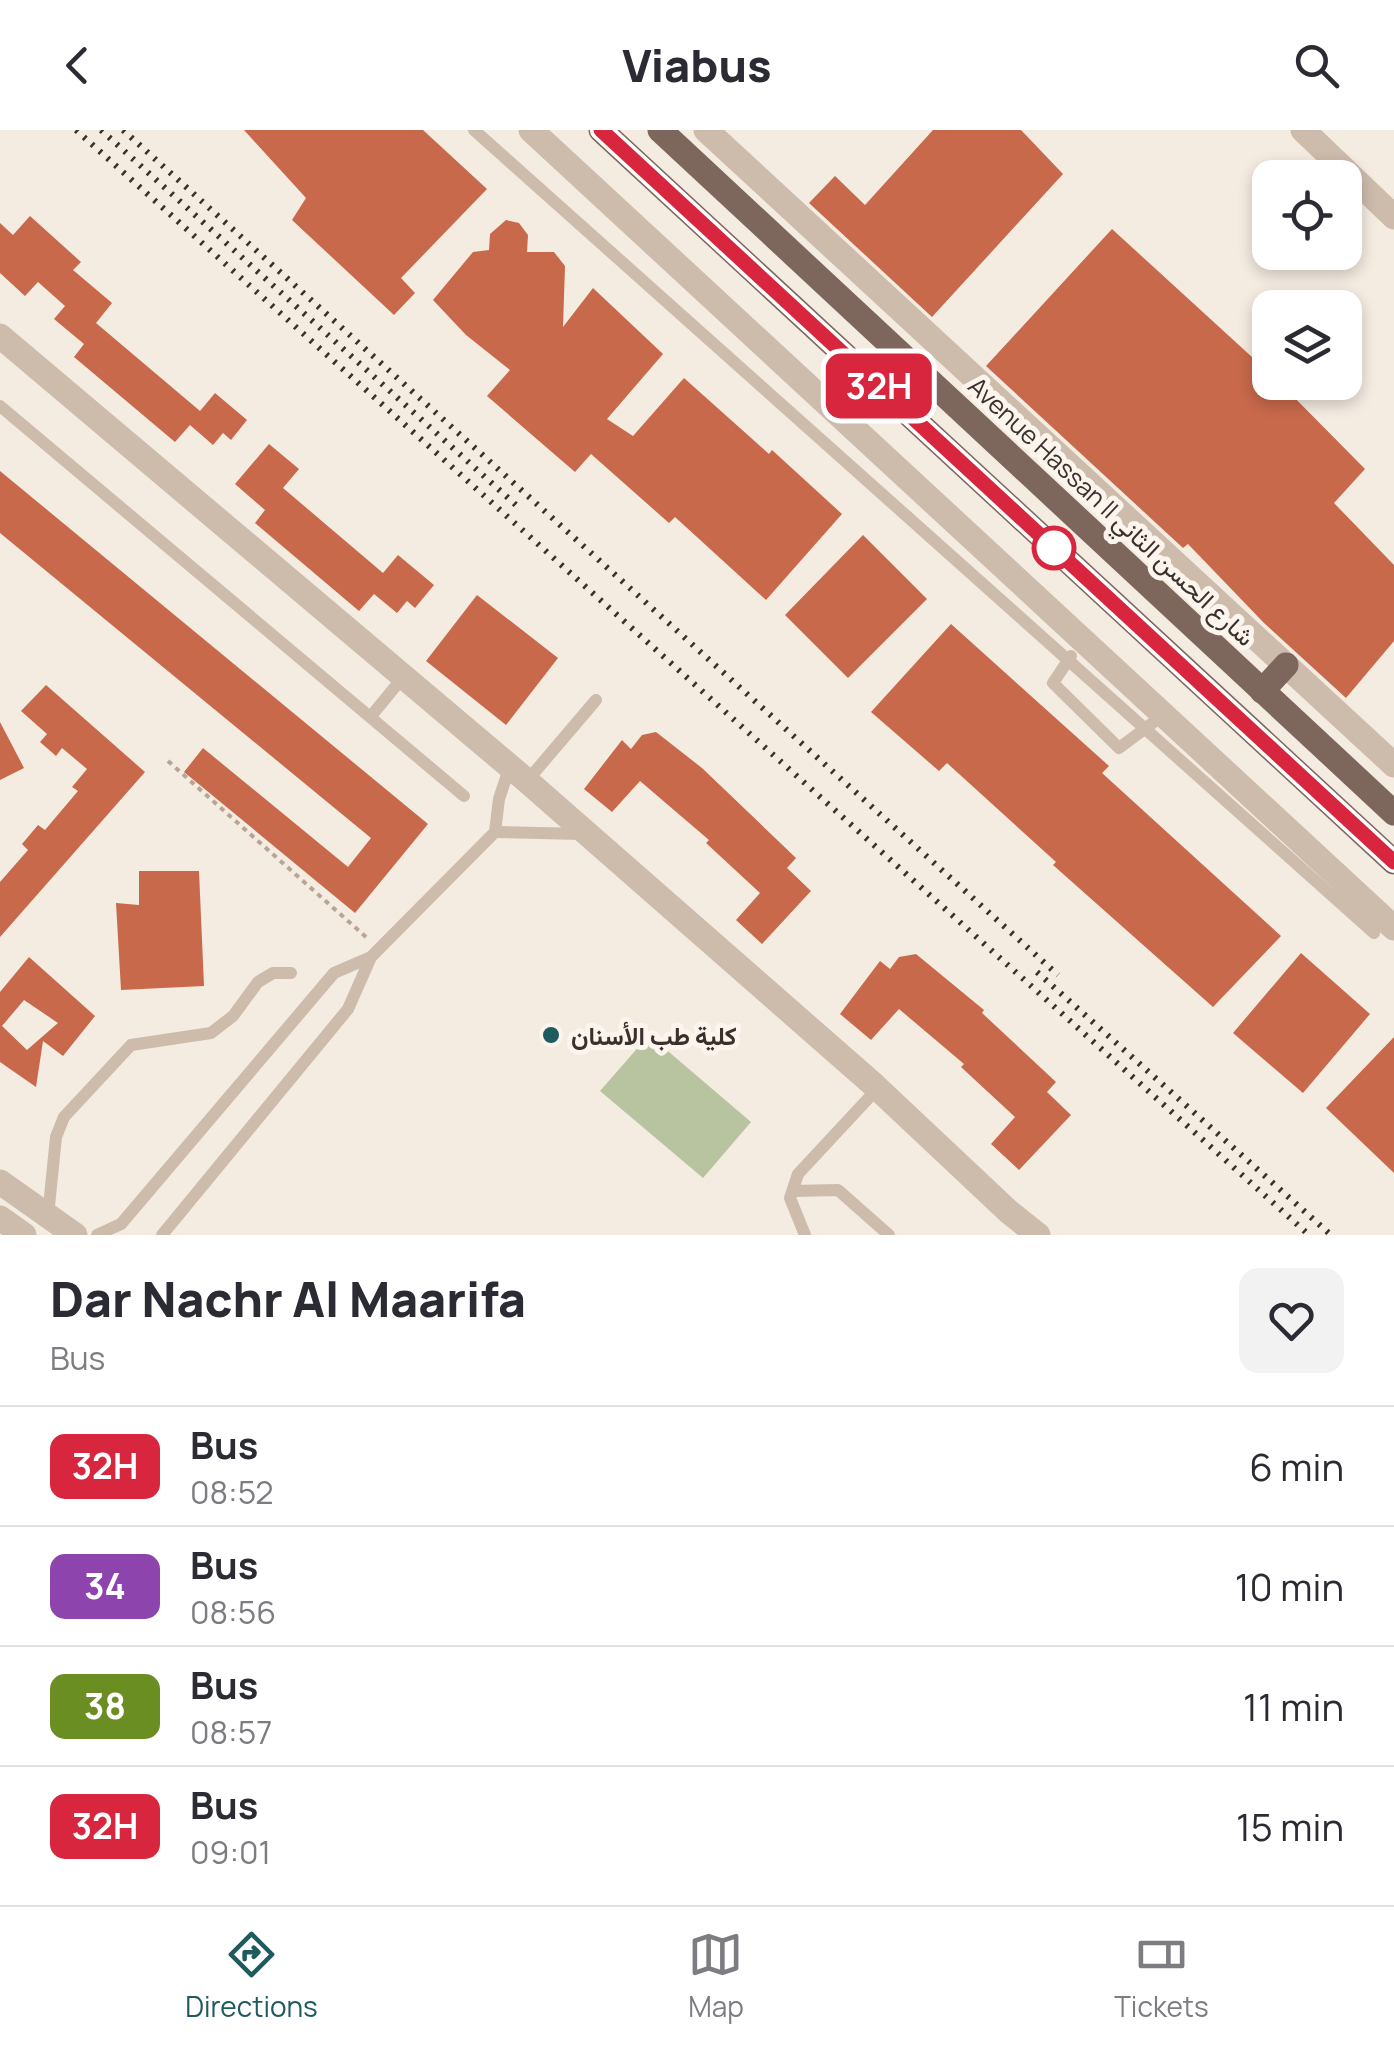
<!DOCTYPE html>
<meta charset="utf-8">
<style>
:root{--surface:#fff;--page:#f2f2f3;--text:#2b2b33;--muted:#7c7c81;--line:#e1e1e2;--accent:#1f5a5e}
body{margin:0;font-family:Manrope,Vazirmatn,sans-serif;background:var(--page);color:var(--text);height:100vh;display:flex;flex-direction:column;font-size:38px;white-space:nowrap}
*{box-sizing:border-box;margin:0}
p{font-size:32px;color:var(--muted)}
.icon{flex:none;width:55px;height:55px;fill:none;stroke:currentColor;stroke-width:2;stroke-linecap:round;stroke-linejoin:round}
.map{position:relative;height:1105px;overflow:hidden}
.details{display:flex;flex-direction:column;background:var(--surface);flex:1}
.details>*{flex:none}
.badge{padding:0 20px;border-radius:15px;font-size:35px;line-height:65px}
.tools{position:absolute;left:1252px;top:30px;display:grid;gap:20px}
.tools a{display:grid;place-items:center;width:110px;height:110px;border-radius:20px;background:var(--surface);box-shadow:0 5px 15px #0003;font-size:50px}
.map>.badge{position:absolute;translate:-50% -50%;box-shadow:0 0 0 5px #fff}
.round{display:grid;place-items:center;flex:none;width:105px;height:105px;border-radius:20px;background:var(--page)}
.head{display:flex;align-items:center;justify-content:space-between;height:170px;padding:0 50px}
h1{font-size:48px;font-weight:800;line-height:75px}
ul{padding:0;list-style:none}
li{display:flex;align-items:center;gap:30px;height:120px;padding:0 50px;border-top:2px solid var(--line)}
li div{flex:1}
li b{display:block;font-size:38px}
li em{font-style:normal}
li .badge{min-width:110px;font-weight:700;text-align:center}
header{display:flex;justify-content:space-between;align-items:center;height:130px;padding:0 50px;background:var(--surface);font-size:45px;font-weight:800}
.tab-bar{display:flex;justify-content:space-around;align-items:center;height:140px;border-top:2px solid var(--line);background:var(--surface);font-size:28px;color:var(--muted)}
.tab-bar a{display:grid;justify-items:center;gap:5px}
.tab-bar .current{color:var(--accent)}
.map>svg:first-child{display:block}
.green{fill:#b8c4a0}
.building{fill:#c8694b;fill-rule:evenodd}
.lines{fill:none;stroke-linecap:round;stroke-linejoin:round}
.path{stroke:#b9a596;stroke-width:4;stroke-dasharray:5 5;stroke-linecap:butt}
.service{stroke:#cdbbac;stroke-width:12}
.minor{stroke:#cdbbac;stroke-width:25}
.tertiary{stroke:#cdbbac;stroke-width:25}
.primary{stroke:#7d675c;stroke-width:25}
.rail{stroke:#3b302b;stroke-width:6;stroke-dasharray:2.5 8;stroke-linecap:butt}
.line-casing{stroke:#fff;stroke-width:22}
.line{stroke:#d7263d;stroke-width:15}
.stop-dot{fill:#fff;stroke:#d7263d;stroke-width:5}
.poi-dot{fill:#1f5a5e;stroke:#fbf5ee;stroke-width:4}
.labels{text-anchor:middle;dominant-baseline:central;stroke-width:10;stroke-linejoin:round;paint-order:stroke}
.street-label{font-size:25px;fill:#3b302b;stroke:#fbf5ee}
.poi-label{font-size:25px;font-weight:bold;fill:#3b302b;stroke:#fbf5ee;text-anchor:start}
</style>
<header><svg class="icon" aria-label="back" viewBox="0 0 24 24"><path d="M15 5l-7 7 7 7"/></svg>Viabus<svg class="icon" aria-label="search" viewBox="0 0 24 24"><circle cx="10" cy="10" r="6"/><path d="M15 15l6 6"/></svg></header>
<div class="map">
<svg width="1394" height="1105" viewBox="0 0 1394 1105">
<rect width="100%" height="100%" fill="#f4ebe1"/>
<!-- green -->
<path class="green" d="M649 905 751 992 703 1048 600 961Z"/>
<!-- building -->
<g class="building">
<path d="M244 0H423L487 59 401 148 415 163 394 185 292 90 306 68Z"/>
<path d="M933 0H1021L1063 44 932 187 809 73 835 46 865 75Z"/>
<path d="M30 86 81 132 73 140 112 173 96 193 200 281 215 263 247 290 231 310 223 303 213 315 190 295 175 312 74 227 84 214 54 189 65 176 38 152 25 166 0 143V93L13 105Z"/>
<path d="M506 90 519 93 528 105 527 122H554L565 136 563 197 593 158 663 224 607 289 633 306 684 248 769 324 772 320 842 384 766 470 675 387 669 393 591 324 575 342 487 266 510 240 466 205 433 170 473 122 489 120 490 104Z"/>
<path d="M1112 99 1264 238 1270 244V252H1279L1365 339 1334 373 1394 435V511L1346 568 1264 493 1188 414 1183 418 986 236Z"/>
<path d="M269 314 299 339 283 358 383 443 398 425 434 455 415 478 407 471 397 483 374 464 359 481 255 393 265 380 235 354Z"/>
<path d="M0 341 428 694 355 783 184 642 203 618 348 737 371 708 0 403Z"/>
<path d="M863 405 927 469 848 548 785 485Z"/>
<path d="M477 465 558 528 506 595 426 531Z"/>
<path d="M951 494 1109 636 1102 643 1281 806 1213 877 1053 735 1056 732 947 633 939 641 871 582Z"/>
<path d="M46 555 145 642 0 807V752L28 720 22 714 38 695 45 700 78 661 72 657 87 639 62 618 56 626 40 612 47 604 21 581Z"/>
<path d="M0 592 24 638 0 650Z"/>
<path d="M656 602 702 638 796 728 787 738 811 761 762 814 736 790 760 763 706 713 709 710 640 651 612 682 584 659 622 610 631 619 642 605Z"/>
<path d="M139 741H199L204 856 121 860 116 773 139 775Z"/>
<path d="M1301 823 1370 884 1303 963 1233 903Z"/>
<path d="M916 824 984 880 982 883 1056 952 1047 962 1071 985 1019 1040 991 1014 1015 987 961 937 964 934 899 879 871 910 840 884 880 831 890 839 899 827Z"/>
<path d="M29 827 95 886 63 926 43 911 36 957 0 932V862ZM24 870 58 893 27 920 2 896Z"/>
<path d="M1394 907V1043L1326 978Z"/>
</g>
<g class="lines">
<!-- path -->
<path class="path" d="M168 631 366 807"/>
<!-- service -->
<g class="service">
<path d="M474 0 1374 803"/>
<path d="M0 276 464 666"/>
<path d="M1071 526 1053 553 1119 618 1162 586"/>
<path d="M372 585 404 546"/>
<path d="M527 651 596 570"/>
<path d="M495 702 582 704"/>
<path d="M793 1061 838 1060 889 1105"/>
<path d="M48 1086 56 1007 64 987 131 915 211 903 233 886 258 852 273 843H291"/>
<path d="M97 1105 121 1094 334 843 371 827"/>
<path d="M162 1105 348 879 371 827 495 702 499 669 510 636"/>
<path d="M805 1105 790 1068 798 1044 878 958"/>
</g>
<!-- minor -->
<g class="minor">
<path d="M531 0 1394 798"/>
<path d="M706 0 1394 635"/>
<path d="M0 206 527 651 874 955 1008 1081 1038 1105"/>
<path d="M0 1052 75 1105"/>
<path d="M0 1088 24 1105"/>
</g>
<!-- tertiary -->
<path class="tertiary" d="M1303 0 1394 87"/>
<!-- primary -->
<g class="primary">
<path d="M601 0 1394 732"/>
<path d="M660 0 1394 683"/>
<path d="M1262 561 1286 535"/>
</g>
<!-- rail -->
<g class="rail">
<path d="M76 0 1309 1105"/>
<path d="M101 0 516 375"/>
<path d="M123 0 1058 845"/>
<path d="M1037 842 1331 1105"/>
</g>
</g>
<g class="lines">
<defs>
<path id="line" d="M601 0 1394 732"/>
</defs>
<!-- line casing -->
<use href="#line" class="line-casing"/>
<!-- line -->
<use href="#line" class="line"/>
</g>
<!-- markers -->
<circle class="stop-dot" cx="1054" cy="418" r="20"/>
<circle class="poi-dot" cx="551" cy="905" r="10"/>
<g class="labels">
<!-- street labels -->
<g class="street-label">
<text transform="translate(1112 381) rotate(43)">Avenue Hassan II شارع الحسن الثاني</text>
</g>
<!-- poi labels -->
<g class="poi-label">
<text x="571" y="905">كلية طب الأسنان</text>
</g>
</g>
</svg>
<div class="tools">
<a><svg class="icon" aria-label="locate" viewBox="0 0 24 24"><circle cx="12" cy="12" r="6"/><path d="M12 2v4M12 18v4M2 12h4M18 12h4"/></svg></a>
<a><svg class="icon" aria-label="layers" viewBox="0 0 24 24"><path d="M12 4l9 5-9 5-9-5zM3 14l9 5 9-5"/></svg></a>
</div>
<b class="badge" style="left:879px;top:256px;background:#d7263d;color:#fff">32H</b>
</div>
<section class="details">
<div class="head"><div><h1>Dar Nachr Al Maarifa</h1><p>Bus</p></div><a class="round"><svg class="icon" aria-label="heart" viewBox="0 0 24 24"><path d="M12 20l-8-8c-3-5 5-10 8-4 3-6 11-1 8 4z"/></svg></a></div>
<ul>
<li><span class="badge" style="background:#d7263d;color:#fff">32H</span><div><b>Bus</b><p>08:52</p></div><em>6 min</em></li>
<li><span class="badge" style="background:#8e44ad;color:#fff">34</span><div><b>Bus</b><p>08:56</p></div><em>10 min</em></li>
<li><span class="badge" style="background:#6b8e23;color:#fff">38</span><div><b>Bus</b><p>08:57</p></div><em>11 min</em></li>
<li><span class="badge" style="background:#d7263d;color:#fff">32H</span><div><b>Bus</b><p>09:01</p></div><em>15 min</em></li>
</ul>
</section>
<nav class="tab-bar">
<a class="current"><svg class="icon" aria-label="directions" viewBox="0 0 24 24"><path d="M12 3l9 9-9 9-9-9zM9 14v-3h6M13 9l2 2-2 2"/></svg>Directions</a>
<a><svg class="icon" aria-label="map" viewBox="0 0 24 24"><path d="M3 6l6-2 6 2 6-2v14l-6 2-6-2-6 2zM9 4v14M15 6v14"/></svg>Map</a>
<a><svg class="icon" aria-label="tickets" viewBox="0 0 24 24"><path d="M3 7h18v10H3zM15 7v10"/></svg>Tickets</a>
</nav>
